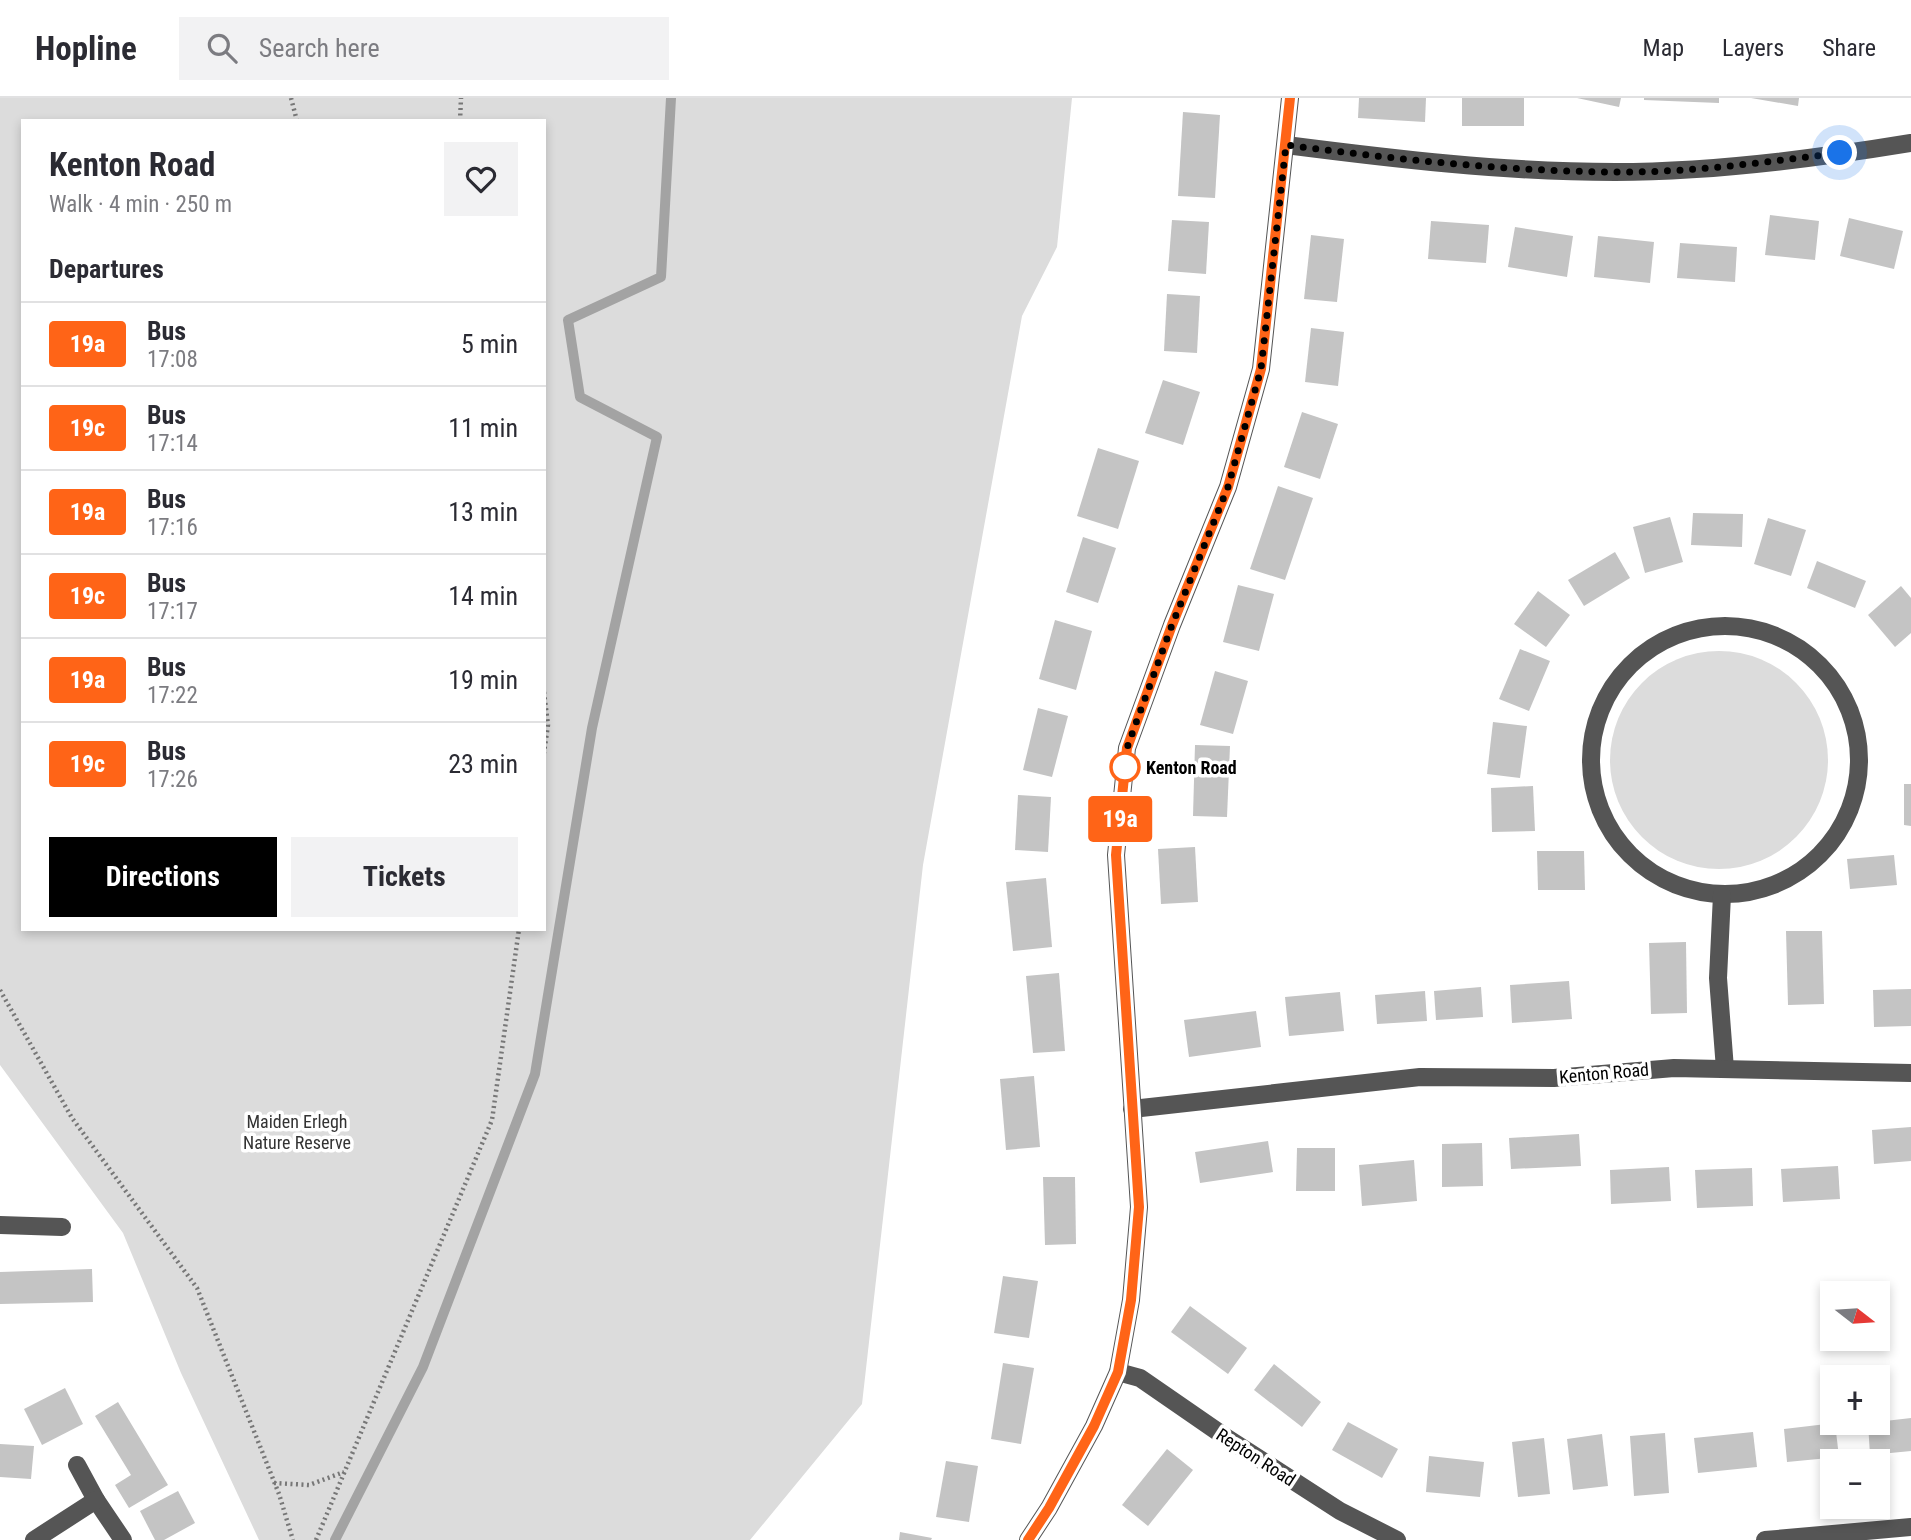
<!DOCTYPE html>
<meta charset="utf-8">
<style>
:root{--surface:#fff;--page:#f2f2f3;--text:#2b2b33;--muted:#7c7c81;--line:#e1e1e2;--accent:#000}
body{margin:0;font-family:"Roboto Condensed",sans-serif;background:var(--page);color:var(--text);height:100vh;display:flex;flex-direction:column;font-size:26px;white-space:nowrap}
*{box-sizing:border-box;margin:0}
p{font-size:23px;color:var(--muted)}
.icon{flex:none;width:38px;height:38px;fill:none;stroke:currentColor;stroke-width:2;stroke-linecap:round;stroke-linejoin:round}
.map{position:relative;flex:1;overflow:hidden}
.drawer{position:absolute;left:21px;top:21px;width:525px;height:812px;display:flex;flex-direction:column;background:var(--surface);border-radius:0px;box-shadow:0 4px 10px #0003}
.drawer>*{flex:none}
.badge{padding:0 14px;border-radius:5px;font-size:24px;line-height:46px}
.needle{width:46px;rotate:107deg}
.controls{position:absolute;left:1820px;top:1183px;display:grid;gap:14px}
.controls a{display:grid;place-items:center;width:70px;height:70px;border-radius:0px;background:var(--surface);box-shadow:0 4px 10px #0003;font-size:35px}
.you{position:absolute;width:35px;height:35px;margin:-18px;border:5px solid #fff;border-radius:50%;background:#1a73e8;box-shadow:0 0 0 10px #1a73e833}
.map>.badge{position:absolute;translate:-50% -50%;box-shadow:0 0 0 4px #fff}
h2{padding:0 28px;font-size:26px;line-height:63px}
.round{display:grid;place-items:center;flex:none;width:74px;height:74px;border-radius:0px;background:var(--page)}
.headline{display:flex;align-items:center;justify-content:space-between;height:119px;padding:0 28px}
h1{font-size:33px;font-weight:700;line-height:52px}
.primary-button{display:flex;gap:14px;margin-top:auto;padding:14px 28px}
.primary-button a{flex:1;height:80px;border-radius:0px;background:var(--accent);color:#fff;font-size:28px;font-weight:700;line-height:80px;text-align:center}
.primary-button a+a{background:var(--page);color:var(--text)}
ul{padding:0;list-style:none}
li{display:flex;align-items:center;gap:21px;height:84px;padding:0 28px;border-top:2px solid var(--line)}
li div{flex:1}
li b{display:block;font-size:26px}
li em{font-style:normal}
li .badge{min-width:77px;font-weight:700;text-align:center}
header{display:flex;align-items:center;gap:42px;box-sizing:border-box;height:98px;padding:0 35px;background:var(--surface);border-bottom:2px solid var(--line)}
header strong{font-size:33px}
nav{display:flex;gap:38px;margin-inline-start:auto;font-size:24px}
.search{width:490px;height:63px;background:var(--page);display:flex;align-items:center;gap:18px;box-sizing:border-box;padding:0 24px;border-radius:0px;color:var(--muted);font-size:26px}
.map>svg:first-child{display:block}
.green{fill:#dcdcdc;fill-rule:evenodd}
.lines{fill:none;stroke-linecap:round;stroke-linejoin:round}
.stream{stroke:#a3a3a3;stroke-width:10}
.building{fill:#c4c4c4}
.path{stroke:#777;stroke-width:4.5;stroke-dasharray:2 3.5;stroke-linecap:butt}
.minor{stroke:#555;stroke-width:18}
.line-casing{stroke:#fff;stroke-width:16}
.line{stroke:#ff6417;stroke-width:10}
.walk{stroke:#000;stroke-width:7;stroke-dasharray:0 12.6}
.stop-dot{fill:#fff;stroke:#ff6417;stroke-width:3.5}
.labels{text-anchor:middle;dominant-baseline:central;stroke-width:7;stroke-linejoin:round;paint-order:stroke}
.stop-label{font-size:18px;font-weight:bold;fill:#000;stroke:#fff;text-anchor:start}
.street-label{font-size:18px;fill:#000;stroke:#fff}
.park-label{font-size:18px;fill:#333;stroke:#fff}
</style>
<header>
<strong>Hopline</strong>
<div class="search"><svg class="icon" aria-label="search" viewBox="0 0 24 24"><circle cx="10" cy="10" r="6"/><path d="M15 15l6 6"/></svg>Search here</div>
<nav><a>Map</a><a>Layers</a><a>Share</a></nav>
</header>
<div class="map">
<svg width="1911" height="1442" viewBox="0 0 1911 1442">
<rect width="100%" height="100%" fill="#fff"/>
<!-- green -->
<g class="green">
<path d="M0 0H1072L1057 149 1022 218 923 767 862 1306 750 1442H259L181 1275 123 1135 0 967ZM23 23H544V831H23Z"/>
<circle cx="1719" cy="662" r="109"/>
</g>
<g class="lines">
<!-- stream -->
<path class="stream" d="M335 1442 423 1269 535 976 592 630 657 339 580 299 568 222 661 179 671 0"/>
</g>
<!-- building -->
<g class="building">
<path d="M1359 0H1426L1425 24 1358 20Z"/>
<rect x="1462" y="0" width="62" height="28"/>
<path d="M1577 0H1621L1619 9Z"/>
<path d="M1644 0H1719V5L1644 2Z"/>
<path d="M1751 0H1799L1798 8Z"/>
<path d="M1183 14 1220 17 1215 100 1178 98Z"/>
<path d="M1770 117 1819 123 1815 162 1765 157Z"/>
<path d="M1849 120 1903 133 1894 171 1840 158Z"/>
<path d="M1172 122 1209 124 1206 176 1168 173Z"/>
<path d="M1431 123 1489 127 1486 165 1428 161Z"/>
<path d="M1515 129 1573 138 1567 179 1508 169Z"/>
<path d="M1311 137 1344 141 1337 204 1304 201Z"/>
<path d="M1598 138 1654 144 1650 185 1594 179Z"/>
<path d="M1680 145 1737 149 1735 184 1677 180Z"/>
<path d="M1167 196 1200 198 1197 255 1164 253Z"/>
<path d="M1311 230 1344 234 1338 288 1305 284Z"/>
<path d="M1163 282 1200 294 1183 347 1145 335Z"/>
<path d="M1302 314 1338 326 1320 381 1284 369Z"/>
<path d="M1098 350 1139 363 1118 431 1077 418Z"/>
<path d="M1278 388 1313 400 1285 482 1250 471Z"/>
<path d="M1693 415 1743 416 1742 449 1691 447Z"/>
<path d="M1670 419 1683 464 1645 475 1633 429Z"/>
<path d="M1768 420 1806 432 1791 478 1754 466Z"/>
<path d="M1083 439 1116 450 1098 505 1066 494Z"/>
<path d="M1615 454 1630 480 1584 508 1568 482Z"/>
<path d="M1817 463 1866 483 1855 510 1807 490Z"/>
<path d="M1238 487 1274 496 1259 553 1223 544Z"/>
<path d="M1901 488 1911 500V535L1895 549 1868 517Z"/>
<path d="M1538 493 1570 517 1546 549 1514 526Z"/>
<path d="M1055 522 1092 533 1076 592 1039 581Z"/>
<path d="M1520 551 1550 563 1529 613 1499 601Z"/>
<path d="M1215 573 1248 583 1233 636 1200 627Z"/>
<path d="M1038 610 1068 618 1052 679 1023 672Z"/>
<path d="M1493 624 1527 628 1520 680 1487 676Z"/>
<path d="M1195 647 1230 648 1227 719 1193 718Z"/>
<path d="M1904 686H1911V728L1904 727Z"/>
<path d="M1533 688 1535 733 1492 734 1491 690Z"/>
<path d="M1018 697 1051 699 1048 754 1015 752Z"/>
<path d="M1195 749 1198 804 1161 806 1158 751Z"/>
<path d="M1537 753H1584L1585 792H1538Z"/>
<path d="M1894 757 1897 787 1850 791 1847 761Z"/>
<path d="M1046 780 1052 849 1013 853 1006 784Z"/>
<path d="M1786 833H1822L1824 906 1788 907Z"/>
<path d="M1686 844 1687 915 1651 916 1649 845Z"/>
<path d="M1059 875 1065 953 1033 955 1026 878Z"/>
<path d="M1569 883 1572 921 1512 925 1510 887Z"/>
<path d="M1481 889 1483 919 1436 922 1434 893Z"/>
<path d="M1911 891V928L1874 929 1873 892Z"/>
<path d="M1425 893 1427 923 1377 926 1375 897Z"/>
<path d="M1340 894 1344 933 1289 938 1285 899Z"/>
<path d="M1256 913 1261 949 1189 959 1184 922Z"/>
<path d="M1034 978 1040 1049 1006 1052 1000 981Z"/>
<path d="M1911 1029V1063L1874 1066 1872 1032Z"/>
<path d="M1579 1036 1581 1068 1511 1071 1509 1040Z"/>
<path d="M1268 1043 1273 1074 1200 1085 1195 1054Z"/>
<path d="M1482 1045 1483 1088 1442 1089V1046Z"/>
<path d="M1297 1050H1335V1093H1296Z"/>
<path d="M1414 1062 1417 1103 1362 1108 1359 1067Z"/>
<path d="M1838 1068 1840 1101 1783 1104 1781 1071Z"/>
<path d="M1669 1069 1671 1103 1611 1106 1610 1072Z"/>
<path d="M1752 1070 1753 1108 1697 1110 1695 1072Z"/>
<path d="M1043 1079H1075L1076 1146 1045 1147Z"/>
<path d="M92 1171 93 1204 0 1206V1174Z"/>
<path d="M1003 1178 1038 1183 1029 1240 994 1235Z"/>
<path d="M1190 1208 1247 1250 1228 1276 1171 1234Z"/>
<path d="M1003 1265 1034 1270 1021 1346 991 1341Z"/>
<path d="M1274 1266 1321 1304 1302 1329 1254 1292Z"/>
<path d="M65 1290 83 1326 42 1347 24 1311Z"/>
<path d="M118 1304 168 1387 129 1410 115 1387 131 1377 95 1318Z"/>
<path d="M1911 1320V1353L1870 1357 1868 1325Z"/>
<path d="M1348 1324 1398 1351 1382 1380 1332 1352Z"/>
<path d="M1835 1325 1839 1359 1787 1364 1784 1331Z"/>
<path d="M1753 1334 1757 1369 1698 1375 1694 1340Z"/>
<path d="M1665 1335 1669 1395 1634 1398 1630 1338Z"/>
<path d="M1602 1336 1608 1388 1573 1392 1567 1341Z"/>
<path d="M1544 1340 1550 1396 1518 1399 1512 1344Z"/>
<path d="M0 1346 34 1348 31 1381 0 1379Z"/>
<path d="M1167 1351 1193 1372 1148 1428 1122 1407Z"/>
<path d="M1429 1358 1484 1364 1480 1399 1426 1394Z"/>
<path d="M946 1363 978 1368 969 1424 936 1419Z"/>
<path d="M178 1393 195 1425 164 1442H155L140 1413Z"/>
<path d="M900 1434 932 1440 931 1442H899Z"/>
</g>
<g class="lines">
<!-- path -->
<g class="path">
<path d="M291 0 297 23"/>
<path d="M460 23 461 0"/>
<path d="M544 594 548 627 544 655"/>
<path d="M0 892 72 1020 197 1190 279 1396 293 1442"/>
<path d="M274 1385 309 1387 344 1374"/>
<path d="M316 1442 492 1022 519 831"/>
</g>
<!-- minor -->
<g class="minor">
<path d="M1286 47C1395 61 1505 74 1615 74 1713 74 1814 61 1911 45"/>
<circle cx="1725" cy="662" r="134"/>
<path d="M1722 797 1718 880 1725 971"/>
<path d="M1132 1011 1420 979 1554 980 1674 970 1911 975"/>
<path d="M0 1127 62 1129"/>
<path d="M1118 1274 1140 1280 1224 1338 1340 1413 1397 1442"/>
<path d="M77 1367 96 1402 123 1442"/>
<path d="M34 1442 96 1402"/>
<path d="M1028 1442 1049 1410 1094 1328 1118 1274 1131 1202 1139 1109 1116 757 1127 650 1172 527 1228 389 1261 271 1290 0"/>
<path d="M1765 1442 1911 1429"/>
</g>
</g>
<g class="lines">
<defs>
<path id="line" d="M1028 1442 1049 1410 1094 1328 1118 1274 1131 1202 1139 1109 1116 757 1127 650 1172 527 1228 389 1261 271 1290 0"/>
</defs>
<!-- line casing -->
<use href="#line" class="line-casing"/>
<!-- line -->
<use href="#line" class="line"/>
<!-- walk -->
<path class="walk" d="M1125 669 1124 677 1127 650 1136 625 1172 527 1228 389 1261 271 1286 47C1395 61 1504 73 1613 74 1689 75 1765 64 1840 55"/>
</g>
<!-- markers -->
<circle class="stop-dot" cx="1125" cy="669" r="14"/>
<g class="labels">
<!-- stop labels -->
<g class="stop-label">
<text x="1146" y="669">Kenton Road</text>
</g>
<!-- street labels -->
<g class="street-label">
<text transform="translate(1604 975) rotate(-5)">Kenton Road</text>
<text transform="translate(1256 1359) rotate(33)">Repton Road</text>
</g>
<!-- park labels -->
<g class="park-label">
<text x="297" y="1023">Maiden Erlegh<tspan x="297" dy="21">Nature Reserve</tspan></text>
</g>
</g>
</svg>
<div class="controls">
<a><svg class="needle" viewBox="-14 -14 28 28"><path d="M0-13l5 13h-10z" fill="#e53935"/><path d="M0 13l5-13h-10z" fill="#7c7c81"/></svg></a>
<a>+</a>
<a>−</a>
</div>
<div class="you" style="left:1840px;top:55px"></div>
<b class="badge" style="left:1120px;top:721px;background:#ff6417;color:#fff">19a</b>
<section class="drawer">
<div class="headline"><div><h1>Kenton Road</h1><p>Walk · 4 min · 250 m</p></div><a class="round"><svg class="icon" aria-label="heart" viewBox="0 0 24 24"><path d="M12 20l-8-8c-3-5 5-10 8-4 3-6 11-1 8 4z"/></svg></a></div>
<h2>Departures</h2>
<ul>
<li><span class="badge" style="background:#ff6417;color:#fff">19a</span><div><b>Bus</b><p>17:08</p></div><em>5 min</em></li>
<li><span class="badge" style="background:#ff6417;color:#fff">19c</span><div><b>Bus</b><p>17:14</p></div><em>11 min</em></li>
<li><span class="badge" style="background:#ff6417;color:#fff">19a</span><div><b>Bus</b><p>17:16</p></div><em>13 min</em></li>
<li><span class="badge" style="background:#ff6417;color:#fff">19c</span><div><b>Bus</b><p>17:17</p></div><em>14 min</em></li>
<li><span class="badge" style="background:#ff6417;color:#fff">19a</span><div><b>Bus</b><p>17:22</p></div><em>19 min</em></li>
<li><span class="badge" style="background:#ff6417;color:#fff">19c</span><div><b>Bus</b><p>17:26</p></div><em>23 min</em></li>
</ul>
<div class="primary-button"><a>Directions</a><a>Tickets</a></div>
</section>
</div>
